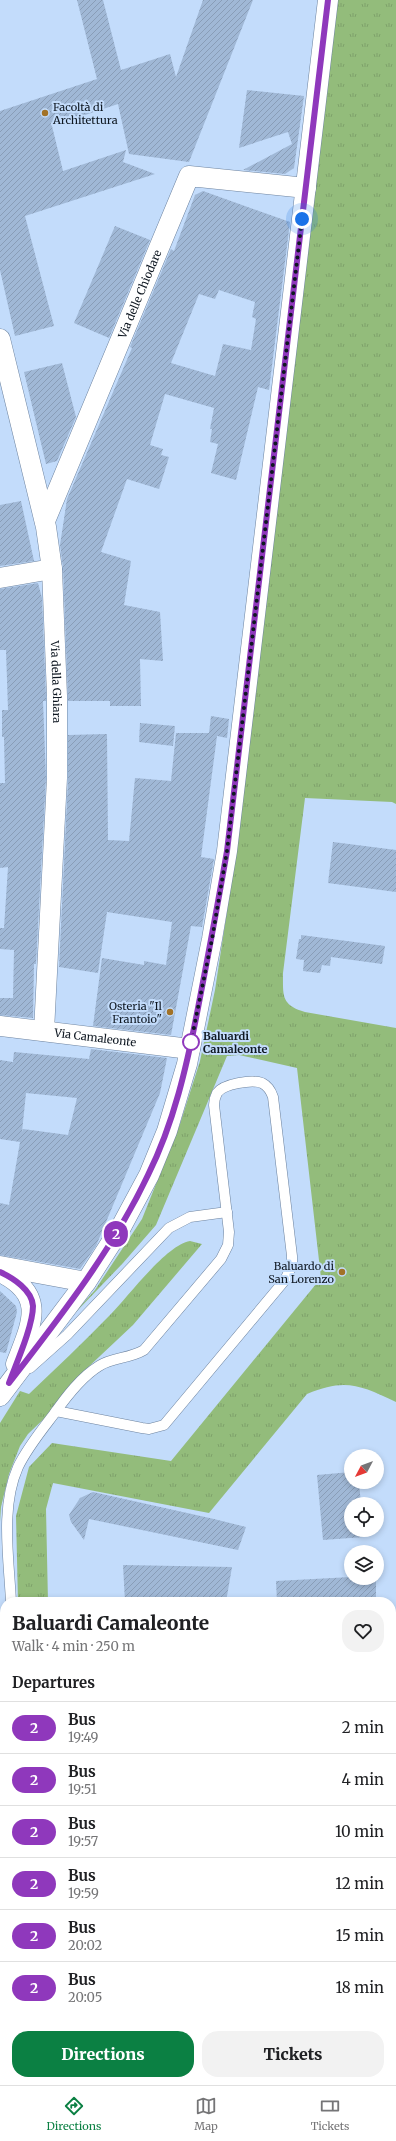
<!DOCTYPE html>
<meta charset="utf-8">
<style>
:root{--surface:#fff;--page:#f2f2f2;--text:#202124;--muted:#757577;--line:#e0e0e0;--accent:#0b8043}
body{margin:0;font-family:Merriweather,serif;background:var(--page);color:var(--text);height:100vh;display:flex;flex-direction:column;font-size:15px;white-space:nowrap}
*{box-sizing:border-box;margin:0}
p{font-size:13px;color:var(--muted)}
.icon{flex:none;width:22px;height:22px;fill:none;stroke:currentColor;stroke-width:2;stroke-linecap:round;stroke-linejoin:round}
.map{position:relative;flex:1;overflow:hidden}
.side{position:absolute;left:0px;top:1597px;width:396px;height:488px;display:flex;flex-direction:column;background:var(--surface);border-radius:16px 16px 0 0;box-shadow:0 2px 6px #0003}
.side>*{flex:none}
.badge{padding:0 8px;border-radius:13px;font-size:14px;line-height:26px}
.needle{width:26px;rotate:229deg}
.tools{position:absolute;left:344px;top:1449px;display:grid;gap:8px}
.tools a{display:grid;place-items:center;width:40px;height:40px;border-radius:50%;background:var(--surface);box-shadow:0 2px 6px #0003;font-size:20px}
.you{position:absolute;width:20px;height:20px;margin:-10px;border:3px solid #fff;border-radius:50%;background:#1a73e8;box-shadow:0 0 0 6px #1a73e833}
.map>.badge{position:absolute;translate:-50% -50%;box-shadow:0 0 0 2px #fff}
h2{padding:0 12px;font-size:15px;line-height:36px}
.round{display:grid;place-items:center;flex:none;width:42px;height:42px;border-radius:16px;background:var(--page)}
.overview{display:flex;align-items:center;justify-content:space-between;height:68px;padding:0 12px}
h1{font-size:19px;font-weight:800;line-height:30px}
.cta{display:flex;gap:8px;margin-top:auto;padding:8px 12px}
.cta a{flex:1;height:46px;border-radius:16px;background:var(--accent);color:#fff;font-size:16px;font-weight:800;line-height:46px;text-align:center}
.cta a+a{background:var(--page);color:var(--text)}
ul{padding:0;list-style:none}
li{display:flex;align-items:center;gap:12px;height:52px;padding:0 12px;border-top:1px solid var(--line)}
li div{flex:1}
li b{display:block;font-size:15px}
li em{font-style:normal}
li .badge{min-width:44px;font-weight:700;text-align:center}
.tabs{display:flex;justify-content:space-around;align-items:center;height:56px;border-top:1px solid var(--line);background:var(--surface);font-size:11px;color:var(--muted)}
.tabs a{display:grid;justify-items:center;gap:2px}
.tabs .on{color:var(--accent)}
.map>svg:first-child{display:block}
.park{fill:url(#park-tufts)}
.building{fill:url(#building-hatch);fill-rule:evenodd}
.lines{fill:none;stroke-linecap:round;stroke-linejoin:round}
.lane-casing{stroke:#6d839f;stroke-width:11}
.street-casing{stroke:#6d839f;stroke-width:21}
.lane{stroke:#fff;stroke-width:10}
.street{stroke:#fff;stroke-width:20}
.line-casing{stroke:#fff;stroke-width:9}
.line{stroke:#8f38bc;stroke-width:6}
.walk{stroke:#0e1721;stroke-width:4;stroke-dasharray:0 7.2}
.poi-dot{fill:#a27227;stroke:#c3dcfb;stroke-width:1.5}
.stop-dot{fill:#fff;stroke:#8f38bc;stroke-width:2}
.labels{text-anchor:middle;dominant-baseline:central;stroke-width:4;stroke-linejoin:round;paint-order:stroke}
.poi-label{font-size:11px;fill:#0e1721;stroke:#c3dcfb;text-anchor:end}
.street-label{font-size:11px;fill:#0e1721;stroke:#c3dcfb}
.stop-label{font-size:11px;font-weight:bold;fill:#0e1721;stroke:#c3dcfb;text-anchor:start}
</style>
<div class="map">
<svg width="396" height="2085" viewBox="0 0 396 2085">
<defs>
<pattern id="park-tufts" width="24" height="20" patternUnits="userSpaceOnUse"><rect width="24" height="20" fill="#93bc7b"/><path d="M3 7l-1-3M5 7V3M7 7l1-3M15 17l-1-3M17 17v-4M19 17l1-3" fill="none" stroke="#7ea16a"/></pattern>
<pattern id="building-hatch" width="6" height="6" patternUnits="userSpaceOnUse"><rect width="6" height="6" fill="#a0b8d6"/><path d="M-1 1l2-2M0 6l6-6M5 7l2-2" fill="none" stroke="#899db7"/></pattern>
</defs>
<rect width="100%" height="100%" fill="#c3dcfb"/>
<!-- park -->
<g class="park">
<path d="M332 0H396V804L392 802 305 798 283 973C283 996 281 1005 305 1012L396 1028V1402C360 1385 345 1378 307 1394L209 1513 53 1483 46 1509 48 1602H18L16 1516 29 1467 52 1443 171 1461 321 1278 297 1068 239 1055 227 1056 156 1225 123 1263 52 1337 95 1290 142 1219 180 1124 200 1061 215 990 227 911Z"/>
<path d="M190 1241 202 1244 133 1325 83 1372 51 1412 28 1434 20 1446 9 1474 1 1507 0 1522V1423L20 1391 29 1394C56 1368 84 1342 110 1315 128 1297 166 1245 190 1241Z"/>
<path d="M0 1626 5 1755H0Z"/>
<path d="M0 1892H5V2005H2V1992L0 1991Z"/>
<path d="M43 2080H189L193 2085H23Z"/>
</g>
<!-- building -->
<g class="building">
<path d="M77 0H103L121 70 170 54 176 77 203 0H253L189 162 129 154 118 104 52 126 63 171 126 150 123 162 155 174 25 216 54 326 15 336 0 270V111L97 79Z"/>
<path d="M247 90 304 96 294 168 285 174 243 170 292 144 288 132 239 148Z"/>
<path d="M203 191 290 222 269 390 258 387 236 480 211 473 218 444 210 442 212 429H210L214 408 165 394 150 445 163 449 161 455 169 457 159 489 127 479 101 552 131 561 124 605 160 612 163 661 140 659 141 706H110V701H68L63 568 60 545 67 499 132 348 130 347 171 249 174 251 195 195ZM219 290 255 302 252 317 256 319 251 350 223 344 215 376 171 363 199 294 215 299Z"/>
<path d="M115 226 150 240 109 338 74 323Z"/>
<path d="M62 363 76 417 57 461 46 464 24 372Z"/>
<path d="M21 501 34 561 0 566V505Z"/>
<path d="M38 583 42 598 46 696V701H43L46 778 36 964H34L33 1018 0 1015V998H13L14 950 0 949V928H4L8 867 0 868V783H5L4 737H2V710H8L6 650H0V589Z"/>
<path d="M211 716 229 719 227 738 217 736 201 857 214 859 202 927 191 926 171 1035 93 1026 102 958 144 965V961L166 965 172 922 107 912 98 973 59 967 68 779V735L107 734 108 840 129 841 135 778 171 781 176 733H209Z"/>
<path d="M140 723 175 726 173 746 139 742Z"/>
<path d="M333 842 396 850V892L328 883Z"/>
<path d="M301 935 385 946 382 964 331 957 330 966 322 965 320 973 303 971 304 960 296 959 299 939H301Z"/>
<path d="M91 1049 167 1058 160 1093 96 1246 80 1269 0 1255V1203L9 1205 20 1142 0 1139V1060L13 1062 14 1052 89 1059ZM26 1093 77 1098 68 1135 23 1129 22 1132Z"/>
<path d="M0 1291 16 1306 17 1312 6 1353 0 1352Z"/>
<path d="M351 1472V1482H359L361 1504H351V1530H363L364 1537 323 1540 317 1475Z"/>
<path d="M93 1492 214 1519 246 1527 238 1550 89 1519 84 1540 71 1522 69 1515 80 1498Z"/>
<path d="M123 1565 232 1567 226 1602H125Z"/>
<path d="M351 1577 376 1578V1602H277L276 1581Z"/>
</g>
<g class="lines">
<defs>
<g id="lane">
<path d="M30 1368 67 1335 169 1228 190 1217 227 1212"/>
<path d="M11 1602C9 1559 0 1507 18 1467 27 1448 41 1431 54 1414 66 1397 81 1377 99 1366 113 1357 129 1359 144 1350L221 1259 228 1245 229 1232 214 1105C214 1101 215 1097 217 1093 223 1084 252 1079 262 1083 268 1086 271 1091 273 1097L292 1256V1265L285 1280 164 1425 149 1429 142 1428 56 1411"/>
<path d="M391 2071 396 2069"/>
<path d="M216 2080 220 2085"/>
<path d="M382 2085V2080"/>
</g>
<g id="street">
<path id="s1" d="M0 339 46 527 52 569 57 696V778L44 1031"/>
<path id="s2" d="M45 521 189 176 306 188"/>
<path d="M0 578 52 569"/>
<path id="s3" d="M0 1026 190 1049"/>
<path d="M0 1266 86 1282"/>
<path d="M0 1272C48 1295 31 1325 16 1364"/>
<path d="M0 1396 86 1282 120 1229 149 1175 167 1131 187 1064 212 939 227 851 328 0"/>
<path d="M0 1787H5"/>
<path d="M391 1808H396"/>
<path d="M391 1964 396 1962"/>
<path d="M0 2040H5"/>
</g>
</defs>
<!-- lane casing -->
<use href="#lane" class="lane-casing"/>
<!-- street casing -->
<use href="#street" class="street-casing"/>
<!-- lane -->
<use href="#lane" class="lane"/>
<!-- street -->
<use href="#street" class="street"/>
</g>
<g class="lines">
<defs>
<path id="line" d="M0 1272C13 1278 32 1290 33 1306 33 1326 16 1364 9 1383 60 1317 112 1251 148 1175 174 1123 187 1065 198 1008 208 956 218 903 227 851L328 0"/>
</defs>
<!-- line casing -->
<use href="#line" class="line-casing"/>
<!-- line -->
<use href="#line" class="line"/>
<!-- walk -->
<path class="walk" d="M191 1042 212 939 227 851 302 219"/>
</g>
<!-- markers -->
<g class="poi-dot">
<circle cx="45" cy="113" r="4"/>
<circle cx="170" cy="1012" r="4"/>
<circle cx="342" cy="1272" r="4"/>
</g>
<circle class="stop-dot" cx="191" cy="1042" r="8"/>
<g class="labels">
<!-- poi labels -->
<g class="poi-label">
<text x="53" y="107" text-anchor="start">Facoltà di<tspan x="53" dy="13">Architettura</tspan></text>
<text x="162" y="1006">Osteria "Il<tspan x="162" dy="13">Frantoio"</tspan></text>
<text x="334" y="1266">Baluardo di<tspan x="334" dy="13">San Lorenzo</tspan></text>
</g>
<!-- street labels -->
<g class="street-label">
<text stroke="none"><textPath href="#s2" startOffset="246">Via delle Chiodare</textPath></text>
<text stroke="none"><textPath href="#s1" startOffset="349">Via della Ghiara</textPath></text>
<text stroke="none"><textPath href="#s3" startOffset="96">Via Camaleonte</textPath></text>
</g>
<!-- stop labels -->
<g class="stop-label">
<text x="203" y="1036">Baluardi<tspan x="203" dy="13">Camaleonte</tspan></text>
</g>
</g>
</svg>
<div class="tools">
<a><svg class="needle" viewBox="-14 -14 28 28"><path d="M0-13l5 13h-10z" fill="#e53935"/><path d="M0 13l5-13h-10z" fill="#757577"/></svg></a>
<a><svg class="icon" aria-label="locate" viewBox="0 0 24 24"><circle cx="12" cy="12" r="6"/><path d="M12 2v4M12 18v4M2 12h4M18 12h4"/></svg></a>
<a><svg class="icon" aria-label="layers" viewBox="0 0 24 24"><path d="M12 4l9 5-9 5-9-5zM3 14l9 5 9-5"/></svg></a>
</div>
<div class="you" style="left:302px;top:219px"></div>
<b class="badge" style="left:116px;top:1234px;background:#8f38bc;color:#fff">2</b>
<section class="side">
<div class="overview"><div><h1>Baluardi Camaleonte</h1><p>Walk · 4 min · 250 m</p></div><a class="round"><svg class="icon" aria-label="heart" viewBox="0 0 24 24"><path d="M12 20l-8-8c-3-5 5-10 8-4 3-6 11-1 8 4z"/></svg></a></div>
<h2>Departures</h2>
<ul>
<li><span class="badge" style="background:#8f38bc;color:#fff">2</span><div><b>Bus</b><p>19:49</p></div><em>2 min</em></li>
<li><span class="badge" style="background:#8f38bc;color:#fff">2</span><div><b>Bus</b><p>19:51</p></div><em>4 min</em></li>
<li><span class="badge" style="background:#8f38bc;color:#fff">2</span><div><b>Bus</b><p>19:57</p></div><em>10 min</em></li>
<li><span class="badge" style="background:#8f38bc;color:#fff">2</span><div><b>Bus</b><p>19:59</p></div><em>12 min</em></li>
<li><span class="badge" style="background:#8f38bc;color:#fff">2</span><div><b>Bus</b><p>20:02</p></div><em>15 min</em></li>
<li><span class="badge" style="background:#8f38bc;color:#fff">2</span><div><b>Bus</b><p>20:05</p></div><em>18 min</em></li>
</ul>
<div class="cta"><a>Directions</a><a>Tickets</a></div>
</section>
</div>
<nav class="tabs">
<a class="on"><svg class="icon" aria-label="directions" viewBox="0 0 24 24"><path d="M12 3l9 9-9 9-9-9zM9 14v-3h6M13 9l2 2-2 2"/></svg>Directions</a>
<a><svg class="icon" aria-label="map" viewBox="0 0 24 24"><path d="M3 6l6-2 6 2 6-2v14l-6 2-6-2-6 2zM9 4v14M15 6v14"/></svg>Map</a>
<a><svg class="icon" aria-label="tickets" viewBox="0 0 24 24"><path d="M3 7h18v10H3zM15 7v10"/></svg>Tickets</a>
</nav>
